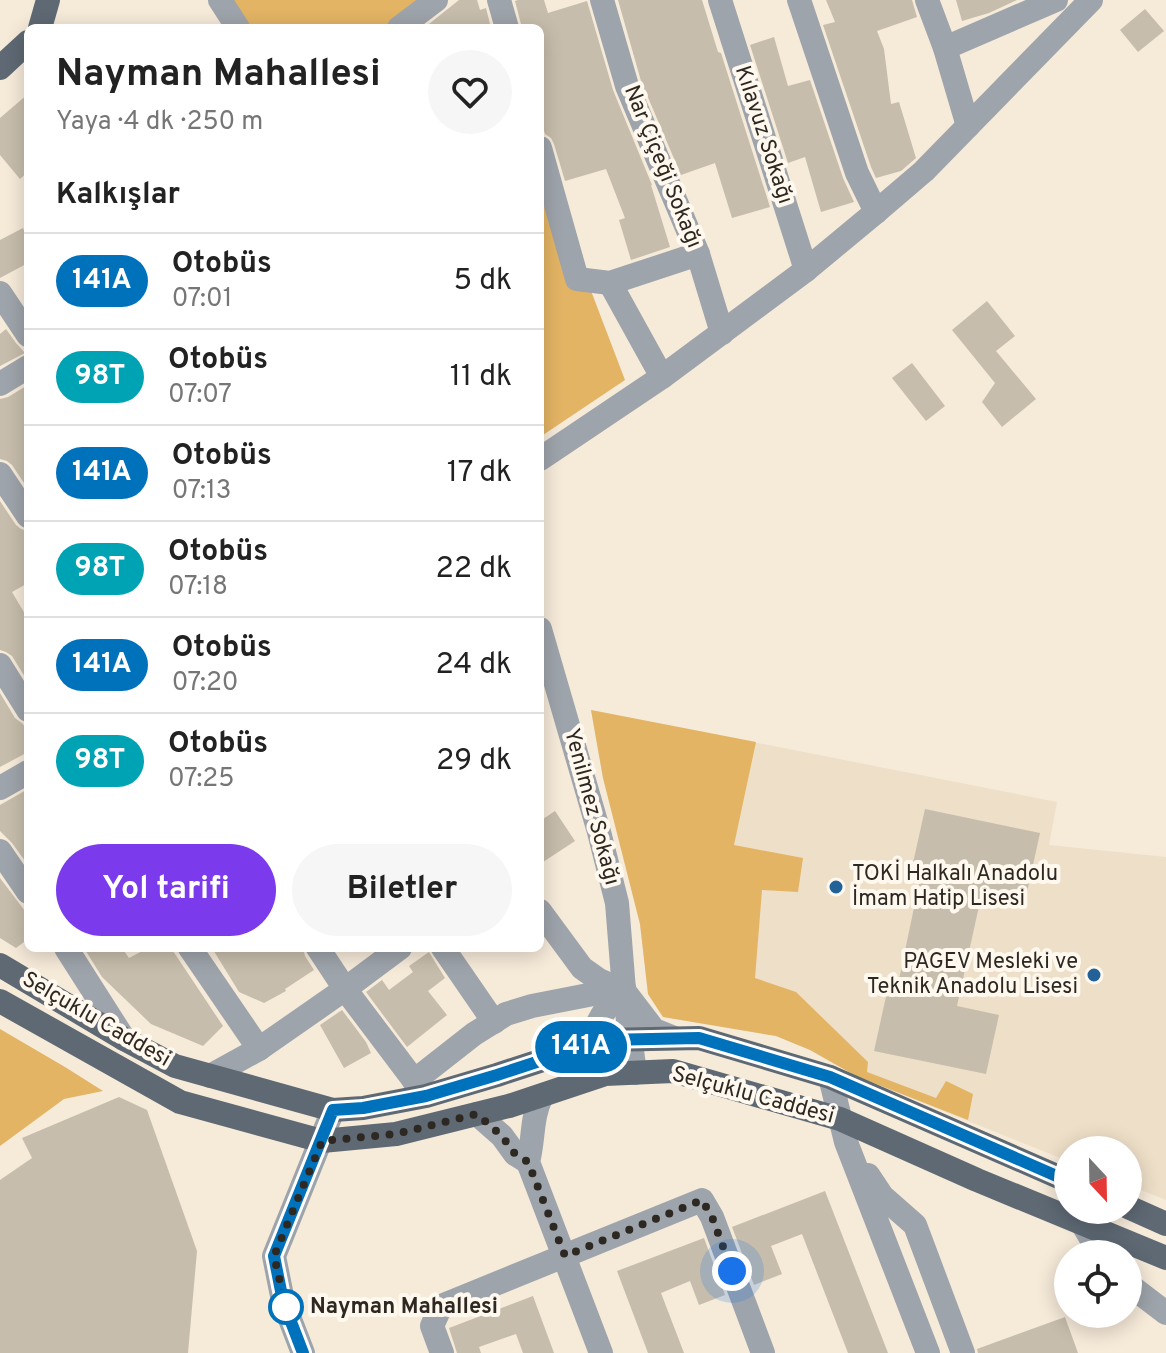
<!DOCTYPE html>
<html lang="tr">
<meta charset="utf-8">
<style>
:root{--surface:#fff;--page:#f6f6f6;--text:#222;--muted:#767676;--line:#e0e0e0;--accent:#7c3aed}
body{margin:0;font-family:Overpass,sans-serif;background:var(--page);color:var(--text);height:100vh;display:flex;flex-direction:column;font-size:30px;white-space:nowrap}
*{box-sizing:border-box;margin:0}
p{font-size:26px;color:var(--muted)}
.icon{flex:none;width:44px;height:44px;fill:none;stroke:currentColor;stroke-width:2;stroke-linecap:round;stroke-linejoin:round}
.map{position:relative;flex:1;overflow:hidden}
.side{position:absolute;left:24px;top:24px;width:520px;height:928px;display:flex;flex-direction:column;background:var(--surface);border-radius:12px;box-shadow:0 4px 20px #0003}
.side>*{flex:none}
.badge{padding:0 16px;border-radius:26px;font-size:28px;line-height:52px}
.needle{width:52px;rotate:158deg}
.fabs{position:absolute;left:1054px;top:1136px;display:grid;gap:16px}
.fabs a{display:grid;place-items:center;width:88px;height:88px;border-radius:50%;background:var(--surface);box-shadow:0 4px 20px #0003;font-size:40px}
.you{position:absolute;width:40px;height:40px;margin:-20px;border:6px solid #fff;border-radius:50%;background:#1a73e8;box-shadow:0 0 0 12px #1a73e833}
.map>.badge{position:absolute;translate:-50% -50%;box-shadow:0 0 0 4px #fff}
h2{padding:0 32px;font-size:30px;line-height:72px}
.round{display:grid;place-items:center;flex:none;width:84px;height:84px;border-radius:42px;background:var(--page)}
.overview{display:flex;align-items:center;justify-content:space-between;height:136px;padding:0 32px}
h1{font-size:38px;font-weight:700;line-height:60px}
.cta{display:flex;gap:16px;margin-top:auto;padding:16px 32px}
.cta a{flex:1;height:92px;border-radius:48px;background:var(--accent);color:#fff;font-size:32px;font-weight:700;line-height:92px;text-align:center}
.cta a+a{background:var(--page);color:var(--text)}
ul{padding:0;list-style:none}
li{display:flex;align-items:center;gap:24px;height:96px;padding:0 32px;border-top:2px solid var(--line)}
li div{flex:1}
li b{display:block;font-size:30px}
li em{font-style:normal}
li .badge{min-width:88px;font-weight:700;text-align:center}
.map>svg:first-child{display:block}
.built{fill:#eedfc8}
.green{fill:#e3b464}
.building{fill:#c7bdac}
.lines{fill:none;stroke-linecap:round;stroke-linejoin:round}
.minor{stroke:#9ea4ab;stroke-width:24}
.major{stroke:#5e6974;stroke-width:24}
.line-casing{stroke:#fff;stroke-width:18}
.line{stroke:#0072bc;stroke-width:12}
.walk{stroke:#2d2922;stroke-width:8;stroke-dasharray:0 14.4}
.poi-dot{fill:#226298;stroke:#fff8ee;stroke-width:3}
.stop-dot{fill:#fff;stroke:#0072bc;stroke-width:4}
.labels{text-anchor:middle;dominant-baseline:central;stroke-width:8;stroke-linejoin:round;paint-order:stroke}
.street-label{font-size:22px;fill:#2d2922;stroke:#fff8ee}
.poi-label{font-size:22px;fill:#2d2922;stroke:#fff8ee;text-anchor:start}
.stop-label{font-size:22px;font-weight:bold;fill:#2d2922;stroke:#fff8ee;text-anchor:start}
</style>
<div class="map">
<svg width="1166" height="1353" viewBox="0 0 1166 1353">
<rect width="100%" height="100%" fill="#f6ead9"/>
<!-- built -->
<path class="built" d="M591 710 1057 802 1049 845 1166 857V1200L1128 1185V1150H1068V1161L856 1076 810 1050 776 1036 663 1017 648 994 640 924 603 778Z"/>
<!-- green -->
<g class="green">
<path d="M220 0H436L399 28H238Z"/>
<path d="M540 157 625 380 540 437Z"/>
<path d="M591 710 756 742 734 845 803 858 798 892 762 890 755 978 796 992 868 1062 867 1072 936 1098 946 1081 973 1094 968 1120 856 1076 810 1050 776 1036 663 1017 648 994 640 924 603 778Z"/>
<path d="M0 1029 65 1067 103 1091 64 1099 0 1146Z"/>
</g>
<!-- building -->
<g class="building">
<path d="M459 0H477L480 10 486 8 491 28H424Z"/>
<path d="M518 0H544L548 13 587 1 613 90 652 185H651L670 247 631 260 619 220 625 218 606 169 565 181 554 144 551 138 545 134 540 117V28H522L515 1Z"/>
<path d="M618 0H702L718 52 721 53 770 207 732 218 715 163 681 175 641 81Z"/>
<path d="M826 0H912L917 17 877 31 884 49 891 104 899 102 916 158 901 171 876 178 871 167 823 25 835 22Z"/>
<path d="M956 0H1017L989 13 962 21Z"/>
<path d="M1145 9 1164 31 1138 52 1120 30Z"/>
<path d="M774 37 788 86 810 80 843 178 854 202 821 212 805 157 788 163 750 45Z"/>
<path d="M28 94V172L20 179 0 155V118Z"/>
<path d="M23 228 28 240V263L0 278V240Z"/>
<path d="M987 301 1015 336 996 351 1036 399 1002 427 982 402 995 383 952 330Z"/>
<path d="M6 329 16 343 25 353 0 366V334Z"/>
<path d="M912 363 945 406 926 421 892 378Z"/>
<path d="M28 385V489L12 465 7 461 0 459V399L8 397Z"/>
<path d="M0 501 16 525 21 529 28 531V583L12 592 28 619V675L25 677 12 656 6 652 0 650Z"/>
<path d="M0 693 15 718 23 724 28 733V752L0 767Z"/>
<path d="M28 789V865L12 843 0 831V805Z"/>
<path d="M925 809 1040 833 1026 897 983 888 957 1006 999 1015 986 1074 874 1051 887 992 896 994 921 874 911 872Z"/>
<path d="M555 811 575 841 540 864V821Z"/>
<path d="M0 878 28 915V939L16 948 0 938Z"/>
<path d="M84 948H122L129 958 148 948H171L223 1026 203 1046 151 1024 102 977Z"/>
<path d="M212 948H303L305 956 314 970 285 989 286 991 264 1003 239 992Z"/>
<path d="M429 952 445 978 428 991 447 1015 407 1047 366 992 382 980 389 990 413 972 409 966Z"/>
<path d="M342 1010 366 1042 371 1053 344 1068 320 1025Z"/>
<path d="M119 1097 147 1110 197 1251 188 1353H0V1180L32 1158 22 1138Z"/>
<path d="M825 1191 888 1353H848L802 1234 771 1246 782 1274 754 1285 732 1227Z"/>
<path d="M704 1238 725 1295 699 1305 690 1281 661 1293 684 1353H648L617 1271Z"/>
<path d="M533 1296 554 1353H523L516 1334 479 1347 481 1353H457L449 1328Z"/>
<path d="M1065 1317 1078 1353H978L977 1349Z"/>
</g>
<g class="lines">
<!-- minor -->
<g class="minor">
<path d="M220 0 238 28"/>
<path d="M499 0 507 28"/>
<path d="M602 0 627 86 698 254 722 333"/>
<path d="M720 0 806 270"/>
<path d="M799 0 857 173 876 212"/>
<path d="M927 0 945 48 968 126"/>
<path d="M399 28 436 0"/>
<path d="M945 48 1056 0"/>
<path d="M540 148 577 279 610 283 698 254"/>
<path d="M610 283 662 377"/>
<path d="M0 293 28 335"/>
<path d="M0 384 28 367"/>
<path d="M540 459 662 377 806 270 876 212 924 171 1091 0"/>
<path d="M0 474 28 516"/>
<path d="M540 629 599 832 617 903 624 990 635 1073"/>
<path d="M0 665 28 710"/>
<path d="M0 788 28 772"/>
<path d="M0 851 28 892"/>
<path d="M540 911 582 968 599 980 617 988"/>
<path d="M66 948 124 1039"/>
<path d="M190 948 259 1049"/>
<path d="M318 948 345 989 422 1091"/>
<path d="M443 948 494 1022"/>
<path d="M625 992 654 1030 674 1038"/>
<path d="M588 1045C598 1021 604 1007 624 990"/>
<path d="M210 1076 259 1049 345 989 400 948"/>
<path d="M830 1077 846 1142 928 1353"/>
<path d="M414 1081 474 1034 506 1014 532 1006 624 988"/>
<path d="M542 1096C531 1116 534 1140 528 1162L601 1353"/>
<path d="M477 1114 502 1136 515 1154 528 1162"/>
<path d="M868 1175 882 1196 915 1225 963 1353"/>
<path d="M1082 1223 1100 1254"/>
<path d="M1128 1284 1166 1313"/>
<path d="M303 1353 283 1301 274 1256 333 1110"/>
<path d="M442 1353 432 1326 441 1306 702 1200 712 1217 763 1353"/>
</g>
<!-- major -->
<g class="major">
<path d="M40 28 48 0"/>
<path d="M0 68 28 42"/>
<path d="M0 965 124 1039 175 1066 333 1110 363 1108 426 1096 497 1075 604 1040 699 1038 830 1077 1068 1181"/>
<path d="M0 1001 180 1102 322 1141 396 1134 509 1106 605 1074 673 1071 840 1119 977 1180 1166 1258"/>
<path d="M1128 1207 1166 1224"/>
</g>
</g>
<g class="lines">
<defs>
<path id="line" d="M303 1353 283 1301 274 1256 333 1110 363 1108 426 1096 497 1075 604 1040 699 1038 830 1077 1068 1181"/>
</defs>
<!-- line casing -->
<use href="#line" class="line-casing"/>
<!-- line -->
<use href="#line" class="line"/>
<!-- walk -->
<path class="walk" d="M286 1307 274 1256 322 1141 396 1134 477 1114 502 1136 515 1154 528 1162 565 1256 702 1200 712 1217 732 1271"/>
</g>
<!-- markers -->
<g class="poi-dot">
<circle cx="836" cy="887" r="8"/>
<circle cx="1094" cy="975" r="8"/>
</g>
<circle class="stop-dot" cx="286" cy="1307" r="16"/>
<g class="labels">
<!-- street labels -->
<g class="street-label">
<text transform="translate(763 135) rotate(72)">Kılavuz Sokağı</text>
<text transform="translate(662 167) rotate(68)">Nar Çiçeği Sokağı</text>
<text transform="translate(591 807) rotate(75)">Yenilmez Sokağı</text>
<text transform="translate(96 1020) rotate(30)">Selçuklu Caddesi</text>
<text transform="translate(753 1096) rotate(15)">Selçuklu Caddesi</text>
</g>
<!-- poi labels -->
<g class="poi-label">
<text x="852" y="874">TOKİ Halkalı Anadolu<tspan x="852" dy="25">İmam Hatip Lisesi</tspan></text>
<text x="1078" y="962" text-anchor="end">PAGEV Mesleki ve<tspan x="1078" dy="25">Teknik Anadolu Lisesi</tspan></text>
</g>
<!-- stop labels -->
<g class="stop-label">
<text x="310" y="1307">Nayman Mahallesi</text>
</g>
</g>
</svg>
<div class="fabs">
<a><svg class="needle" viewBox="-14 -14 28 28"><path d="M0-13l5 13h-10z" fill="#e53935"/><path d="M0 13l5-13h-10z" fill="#767676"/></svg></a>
<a><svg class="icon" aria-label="locate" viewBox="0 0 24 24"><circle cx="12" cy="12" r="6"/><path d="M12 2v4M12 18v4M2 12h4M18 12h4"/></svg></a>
</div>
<div class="you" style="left:732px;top:1271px"></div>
<b class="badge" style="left:581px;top:1047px;background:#0072bc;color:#fff">141A</b>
<section class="side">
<div class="overview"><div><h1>Nayman Mahallesi</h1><p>Yaya · 4 dk · 250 m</p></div><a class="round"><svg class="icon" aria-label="heart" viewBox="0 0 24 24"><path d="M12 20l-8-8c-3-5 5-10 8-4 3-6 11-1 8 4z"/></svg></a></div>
<h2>Kalkışlar</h2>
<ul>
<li><span class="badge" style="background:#0072bc;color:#fff">141A</span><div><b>Otobüs</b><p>07:01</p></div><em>5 dk</em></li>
<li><span class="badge" style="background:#00a3b4;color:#fff">98T</span><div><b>Otobüs</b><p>07:07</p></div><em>11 dk</em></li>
<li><span class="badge" style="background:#0072bc;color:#fff">141A</span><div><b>Otobüs</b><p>07:13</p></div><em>17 dk</em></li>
<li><span class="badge" style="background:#00a3b4;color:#fff">98T</span><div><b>Otobüs</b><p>07:18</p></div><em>22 dk</em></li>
<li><span class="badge" style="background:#0072bc;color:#fff">141A</span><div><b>Otobüs</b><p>07:20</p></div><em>24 dk</em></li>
<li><span class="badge" style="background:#00a3b4;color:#fff">98T</span><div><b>Otobüs</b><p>07:25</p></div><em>29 dk</em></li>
</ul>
<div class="cta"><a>Yol tarifi</a><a>Biletler</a></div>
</section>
</div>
